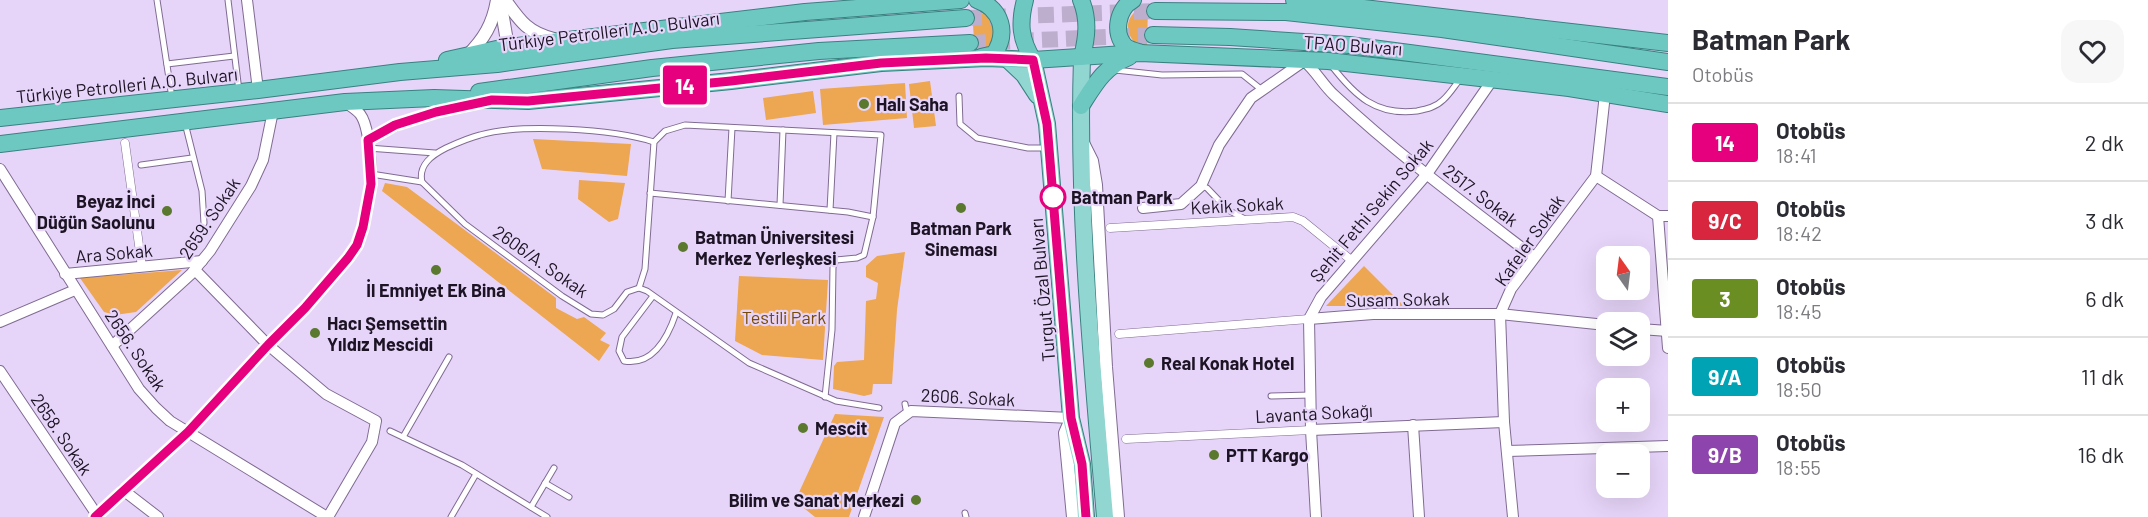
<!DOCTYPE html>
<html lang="tr">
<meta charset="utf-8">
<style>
:root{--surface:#fff;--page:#f7f7f7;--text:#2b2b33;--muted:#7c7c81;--line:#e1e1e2}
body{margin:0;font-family:Barlow,sans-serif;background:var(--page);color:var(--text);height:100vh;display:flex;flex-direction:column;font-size:22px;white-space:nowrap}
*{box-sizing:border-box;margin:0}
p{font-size:20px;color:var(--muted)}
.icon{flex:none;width:33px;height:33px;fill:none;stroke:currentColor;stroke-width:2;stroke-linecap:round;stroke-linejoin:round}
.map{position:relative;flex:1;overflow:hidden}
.drawer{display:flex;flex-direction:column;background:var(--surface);width:480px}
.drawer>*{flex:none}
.badge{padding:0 12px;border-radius:4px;font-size:21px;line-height:39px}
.needle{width:39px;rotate:346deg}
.buttons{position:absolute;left:1596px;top:246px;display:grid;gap:12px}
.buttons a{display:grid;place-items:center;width:54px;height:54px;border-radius:12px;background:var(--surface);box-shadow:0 6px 24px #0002;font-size:30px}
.map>.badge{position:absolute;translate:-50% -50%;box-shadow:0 0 0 3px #fff}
.round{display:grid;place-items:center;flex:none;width:63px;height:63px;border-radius:18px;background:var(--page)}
.summary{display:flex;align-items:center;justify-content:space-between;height:102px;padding:0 24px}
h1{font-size:28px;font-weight:700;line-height:45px}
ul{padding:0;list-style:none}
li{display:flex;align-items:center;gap:18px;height:78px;padding:0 24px;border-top:2px solid var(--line)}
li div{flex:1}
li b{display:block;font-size:22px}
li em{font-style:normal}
li .badge{min-width:66px;font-weight:700;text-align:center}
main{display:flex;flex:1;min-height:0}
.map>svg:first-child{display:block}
.green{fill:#eda652}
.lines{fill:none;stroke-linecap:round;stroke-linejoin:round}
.trunk-tunnel{stroke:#beaece;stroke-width:16;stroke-dasharray:16 8;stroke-linecap:butt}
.service-casing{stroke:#806b93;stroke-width:7}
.pedestrian-casing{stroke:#806b93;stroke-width:9}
.minor-casing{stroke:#806b93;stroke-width:12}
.tertiary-casing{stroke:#806b93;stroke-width:14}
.primary-casing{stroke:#398180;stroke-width:18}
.trunk-casing{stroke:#398180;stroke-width:18}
.service{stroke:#fff;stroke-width:5}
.pedestrian{stroke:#fff;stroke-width:8}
.minor{stroke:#fff;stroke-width:10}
.tertiary{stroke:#fff;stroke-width:12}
.primary{stroke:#92d6d1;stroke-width:16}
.trunk{stroke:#6ec8c2;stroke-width:16}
.line-casing{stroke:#fff;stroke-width:14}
.line{stroke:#e6007e;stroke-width:9}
.poi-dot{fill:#5a782e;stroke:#e7d5f9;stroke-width:2}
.stop-dot{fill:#fff;stroke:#e6007e;stroke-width:3}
.labels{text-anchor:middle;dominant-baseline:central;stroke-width:4.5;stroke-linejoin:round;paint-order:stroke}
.street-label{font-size:18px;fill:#1c1424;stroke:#e7d5f9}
.poi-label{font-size:18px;font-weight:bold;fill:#1c1424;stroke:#e7d5f9;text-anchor:start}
.stop-label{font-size:18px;font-weight:bold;fill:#1c1424;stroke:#e7d5f9;text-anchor:start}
.park-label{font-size:18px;fill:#784a05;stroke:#e7d5f9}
</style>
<main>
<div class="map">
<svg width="1668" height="517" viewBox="0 0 1668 517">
<rect width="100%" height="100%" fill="#e7d5f9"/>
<!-- green -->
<g class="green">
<path d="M1148 5 1147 48 1134 42C1121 26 1130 10 1148 5Z"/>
<path d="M972 10 987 15C999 34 995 45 975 55Z"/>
<path d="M930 81 936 126 914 128 909 84Z"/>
<path d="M905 83 907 118 823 125 820 89Z"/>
<path d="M813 91 816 113 766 120 763 98Z"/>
<path d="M533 139 631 144 627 176 542 169Z"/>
<path d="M579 180 625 183 618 219 609 222 578 199Z"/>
<path d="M385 183 407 187 556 298V308L577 319 584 317 606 333 600 340 610 345 599 361 382 191Z"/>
<path d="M905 252 897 310 892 384H873L872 394 864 396 833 389 834 366 837 362 864 360 866 301 876 299 878 283 866 277V266L877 256Z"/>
<path d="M1364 266 1404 306H1326Z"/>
<path d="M182 270 136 312 115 315 104 312 80 278Z"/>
<path d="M739 276 828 280 823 360 762 355 735 341Z"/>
<path d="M835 414 884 417 849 517H815L795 501Z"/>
</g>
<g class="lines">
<!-- trunk-tunnel -->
<g class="trunk-tunnel">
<path d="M966 18 1155 11"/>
<path d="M970 43 1153 35"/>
</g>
<defs>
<g id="service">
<path d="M157 0 172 98"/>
<path d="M228 0 239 91"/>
<path d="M167 64 234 56"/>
<path d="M1331 65C1355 96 1376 116 1417 111 1427 109 1436 107 1443 100 1450 94 1455 85 1461 78"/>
<path d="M1115 70 1162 75 1242 74 1262 90"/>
<path d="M959 96 960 124 977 138 1028 148H1048"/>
<path d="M185 123 202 191 204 223"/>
<path d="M654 142C613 129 520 123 480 135 468 138 457 143 446 148 432 155 418 165 422 182L465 224 562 296 591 314 603 315 614 309 627 292 639 288 647 291 749 363 836 401 879 408"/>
<path d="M368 148 435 153"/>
<path d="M141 165 192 158"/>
<path d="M371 174 422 182"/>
<path d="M1201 186 1207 188 1228 210 1245 219"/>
<path d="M650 193 848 212 873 217"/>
<path d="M728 201 732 128"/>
<path d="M780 205 783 130"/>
<path d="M830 210 834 133"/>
<path d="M639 288 645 269 654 142 665 131 685 125 881 135 873 217 864 255 857 258 836 260 833 267 832 330 825 397"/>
<path d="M653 296 622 337 619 351 624 361C653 366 668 337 676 313"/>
<path d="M1271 396 1311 395"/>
<path d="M905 404 906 409 911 411"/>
<path d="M390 431 462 465 547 517"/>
<path d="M403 437 449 357"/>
<path d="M545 483 569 497"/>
<path d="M531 507 554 468"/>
<path d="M965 513 966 517"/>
<path d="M451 517 476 474"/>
</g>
<g id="pedestrian">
<path d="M125 143 142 267"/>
<path d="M1110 228 1293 217 1303 221 1351 260"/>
<path d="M1119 334 1309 319"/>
<path d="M1126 439 1311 430"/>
</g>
<g id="minor">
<path d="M247 0 258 90"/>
<path d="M368 140C399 120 435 112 472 104"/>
<path d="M0 169 139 389 156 408 170 421 327 517"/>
<path d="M1596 176 1658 216H1668"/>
<path d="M1143 208 1181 204 1201 186 1219 145 1251 98 1304 61C1316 71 1323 85 1334 95 1397 154 1466 205 1534 257"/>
<path d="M1658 216 1668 348"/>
<path d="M195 270 268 345 326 394 376 421 372 442 328 517"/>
<path d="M65 274 202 261"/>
<path d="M1309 319 1373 314H1500L1606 325"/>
<path d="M0 322 75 290"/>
<path d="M1640 329 1668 331"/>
<path d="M112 346 191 274 210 251 251 186 263 160 273 111"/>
<path d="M0 371 97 515"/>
<path d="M1413 425 1419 517"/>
<path d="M1311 430 1504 422"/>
<path d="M1507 451 1668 446"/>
<path d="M123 490 158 517"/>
<path d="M95 517 188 432 268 345 305 308 348 258 357 245 363 227 371 184C371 167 370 127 360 114 356 109 350 106 345 102"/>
<path d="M864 517 895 423 911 411 1071 418"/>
<path d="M1316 517 1311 430 1309 319 1321 297 1427 174 1493 79"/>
<path d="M1513 517 1504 422 1500 314 1511 289 1596 176 1605 94"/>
</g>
<g id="tertiary">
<path d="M500 0 508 47"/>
<path d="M505 0C520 21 528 33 554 39"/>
<path d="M467 56C484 39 493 24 497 0"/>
<path d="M1083 143 1092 161 1096 185 1106 367 1118 517"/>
<path d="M1071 419 1065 433 1073 517"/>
</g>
<g id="primary">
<path d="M1082 57C1077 210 1092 364 1105 517"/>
<path d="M1007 59 1024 75 1037 95"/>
<path d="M1033 60 1047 124 1071 418 1082 464 1086 517"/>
</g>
<g id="trunk">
<path d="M977 0C1002 9 1008 33 994 54L981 57"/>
<path d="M1025 0C1019 23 1020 39 1033 60"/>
<path d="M1081 0C1089 19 1087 37 1082 57"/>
<path d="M1133 0C1118 8 1112 34 1126 47 1130 50 1135 51 1139 52"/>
<path d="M1294 0 1668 43"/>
<path d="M1155 11 1286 12 1442 29 1668 62"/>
<path d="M1153 35 1230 37 1349 45 1668 87"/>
<path d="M447 60 501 48 805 12 961 0"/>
<path d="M479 92 652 68 819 51 970 43"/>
<path d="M1081 106C1095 84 1104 67 1129 57"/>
<path d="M0 118 258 90 400 72 497 64 672 40 966 18"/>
<path d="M0 144 345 102 434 98 528 101 731 81 881 63 986 58 1033 60 1140 53 1328 61 1569 88 1668 104"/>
</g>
</defs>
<!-- service casing -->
<use href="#service" class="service-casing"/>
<!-- pedestrian casing -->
<use href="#pedestrian" class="pedestrian-casing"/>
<!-- minor casing -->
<use href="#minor" class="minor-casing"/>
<!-- tertiary casing -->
<use href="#tertiary" class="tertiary-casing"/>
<!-- primary casing -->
<use href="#primary" class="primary-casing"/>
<!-- trunk casing -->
<use href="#trunk" class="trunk-casing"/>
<!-- service -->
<use href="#service" class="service"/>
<!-- pedestrian -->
<use href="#pedestrian" class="pedestrian"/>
<!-- minor -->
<use href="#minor" class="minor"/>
<!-- tertiary -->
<use href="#tertiary" class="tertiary"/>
<!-- primary -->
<use href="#primary" class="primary"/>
<!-- trunk -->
<use href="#trunk" class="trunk"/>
</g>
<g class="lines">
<defs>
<path id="line" d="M95 517 188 432 268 345 305 308 348 258 357 245 363 227 371 184 368 140 395 125 436 112 492 100 528 101 731 81 881 63 986 58 1033 60 1047 124 1071 418 1082 464 1086 517"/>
</defs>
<!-- line casing -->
<use href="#line" class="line-casing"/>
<!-- line -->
<use href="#line" class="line"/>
</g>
<!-- markers -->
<g class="poi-dot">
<circle cx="864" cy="104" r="6"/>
<circle cx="961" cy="208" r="6"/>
<circle cx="167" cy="211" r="6"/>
<circle cx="683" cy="247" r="6"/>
<circle cx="436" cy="270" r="6"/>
<circle cx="315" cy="333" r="6"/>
<circle cx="1149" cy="363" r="6"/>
<circle cx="803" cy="428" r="6"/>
<circle cx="1214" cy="455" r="6"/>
<circle cx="916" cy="500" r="6"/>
</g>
<circle class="stop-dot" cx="1053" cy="197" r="12"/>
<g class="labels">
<!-- street labels -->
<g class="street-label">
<text transform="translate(609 31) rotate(-7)">Türkiye Petrolleri A.O. Bulvarı</text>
<text transform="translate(1353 45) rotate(4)">TPAO Bulvarı</text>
<text transform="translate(127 85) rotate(-6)">Türkiye Petrolleri A.O. Bulvarı</text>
<text transform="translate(1481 195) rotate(38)">2517. Sokak</text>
<text transform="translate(1237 205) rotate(-3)">Kekik Sokak</text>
<text transform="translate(1371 210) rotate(-50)">Şehit Fethi Sekin Sokak</text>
<text transform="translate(209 218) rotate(-56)">2659. Sokak</text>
<text transform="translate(1529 240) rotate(-55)">Kafeler Sokak</text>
<text transform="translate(114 253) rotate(-5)">Ara Sokak</text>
<text transform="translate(541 261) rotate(35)">2606/A. Sokak</text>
<text transform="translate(1042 290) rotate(-95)">Turgut Özal Bulvarı</text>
<text transform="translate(1398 299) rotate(-1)">Susam Sokak</text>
<text transform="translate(136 350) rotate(56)">2656. Sokak</text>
<text transform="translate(968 397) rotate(3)">2606. Sokak</text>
<text transform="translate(1314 413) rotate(-3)">Lavanta Sokağı</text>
<text transform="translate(62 434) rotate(56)">2658. Sokak</text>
</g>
<!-- poi labels -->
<g class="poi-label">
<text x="876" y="104">Halı Saha</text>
<text x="155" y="201" text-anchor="end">Beyaz İnci<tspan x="155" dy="21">Düğün Saolunu</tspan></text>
<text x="961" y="228" text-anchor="middle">Batman Park<tspan x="961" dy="21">Sineması</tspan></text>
<text x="695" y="237">Batman Üniversitesi<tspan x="695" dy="21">Merkez Yerleşkesi</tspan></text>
<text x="436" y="290" text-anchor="middle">İl Emniyet Ek Bina</text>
<text x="327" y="323">Hacı Şemsettin<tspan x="327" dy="21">Yıldız Mescidi</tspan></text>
<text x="1161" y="363">Real Konak Hotel</text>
<text x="815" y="428">Mescit</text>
<text x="1226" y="455">PTT Kargo</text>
<text x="904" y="500" text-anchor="end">Bilim ve Sanat Merkezi</text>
</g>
<!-- stop labels -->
<g class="stop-label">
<text x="1071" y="197">Batman Park</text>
</g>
<!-- park labels -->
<g class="park-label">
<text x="784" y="317">Testili Park</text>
</g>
</g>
</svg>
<div class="buttons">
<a><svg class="needle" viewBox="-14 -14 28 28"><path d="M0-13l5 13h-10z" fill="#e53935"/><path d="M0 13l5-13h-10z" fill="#7c7c81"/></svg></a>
<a><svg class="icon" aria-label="layers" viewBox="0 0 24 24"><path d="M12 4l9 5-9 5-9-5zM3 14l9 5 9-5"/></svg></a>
<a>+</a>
<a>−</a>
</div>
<b class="badge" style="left:685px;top:85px;background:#e6007e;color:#fff">14</b>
</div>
<section class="drawer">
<div class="summary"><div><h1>Batman Park</h1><p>Otobüs</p></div><a class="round"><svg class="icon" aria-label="heart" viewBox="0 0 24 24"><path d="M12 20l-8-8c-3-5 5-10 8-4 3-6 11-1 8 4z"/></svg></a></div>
<ul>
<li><span class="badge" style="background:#e6007e;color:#fff">14</span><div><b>Otobüs</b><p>18:41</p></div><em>2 dk</em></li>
<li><span class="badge" style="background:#d7263d;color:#fff">9/C</span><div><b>Otobüs</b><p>18:42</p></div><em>3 dk</em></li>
<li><span class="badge" style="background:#6b8e23;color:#fff">3</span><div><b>Otobüs</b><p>18:45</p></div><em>6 dk</em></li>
<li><span class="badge" style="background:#00a3b4;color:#fff">9/A</span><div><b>Otobüs</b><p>18:50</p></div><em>11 dk</em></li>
<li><span class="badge" style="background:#8e44ad;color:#fff">9/B</span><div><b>Otobüs</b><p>18:55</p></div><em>16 dk</em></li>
</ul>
</section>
</main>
